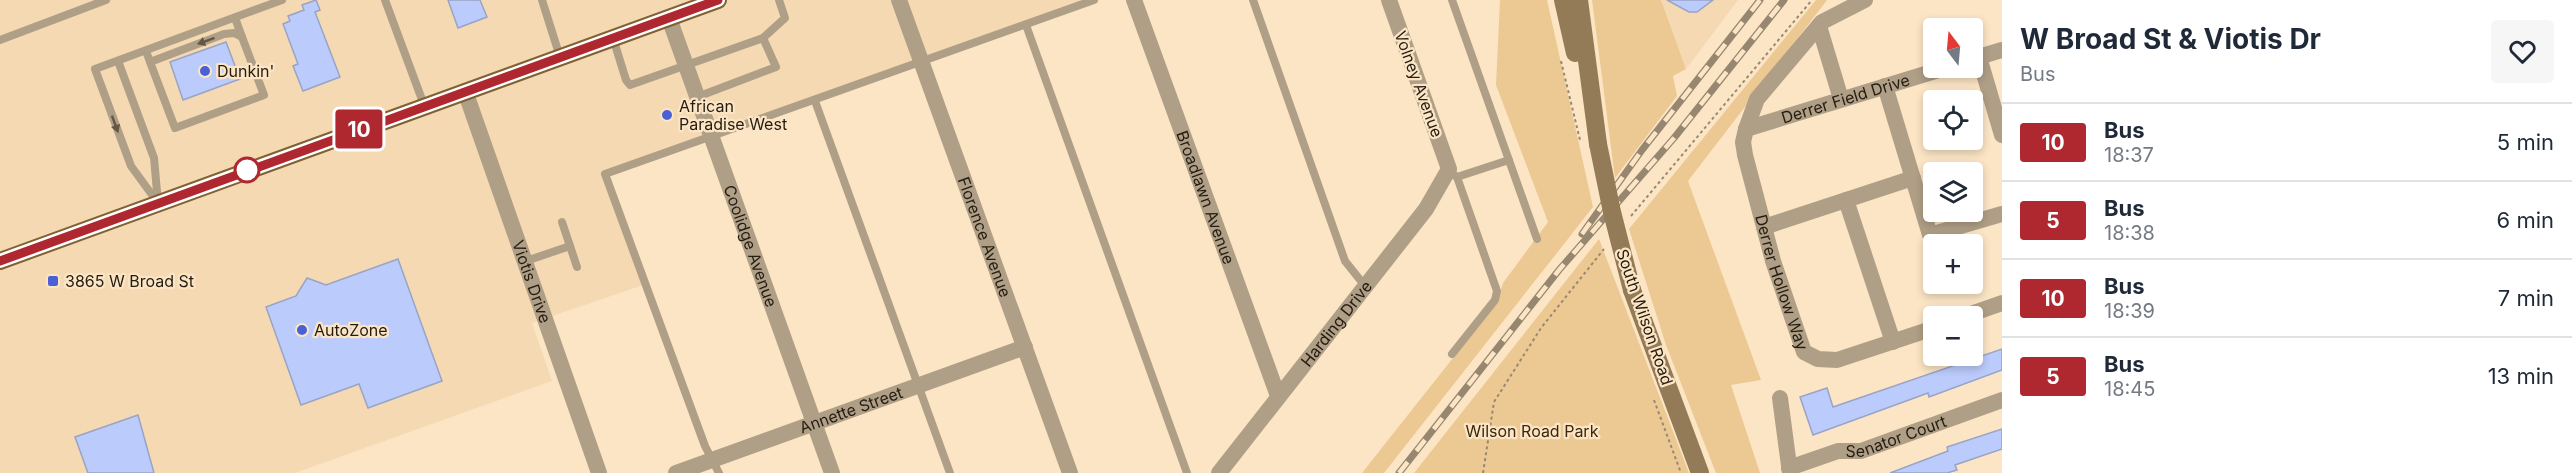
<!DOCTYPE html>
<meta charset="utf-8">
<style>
:root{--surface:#fff;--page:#f6f6f7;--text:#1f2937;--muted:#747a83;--line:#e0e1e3}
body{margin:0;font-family:Inter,sans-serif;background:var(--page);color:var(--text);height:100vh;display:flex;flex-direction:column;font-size:22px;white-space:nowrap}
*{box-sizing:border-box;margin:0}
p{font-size:20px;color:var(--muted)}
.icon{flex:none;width:33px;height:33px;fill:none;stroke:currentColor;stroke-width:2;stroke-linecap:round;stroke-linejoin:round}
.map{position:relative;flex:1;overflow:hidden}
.panel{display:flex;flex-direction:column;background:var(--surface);width:570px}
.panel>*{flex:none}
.badge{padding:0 12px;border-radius:4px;font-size:21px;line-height:39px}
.needle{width:39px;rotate:344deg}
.buttons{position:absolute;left:1923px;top:18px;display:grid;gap:12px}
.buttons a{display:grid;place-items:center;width:60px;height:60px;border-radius:6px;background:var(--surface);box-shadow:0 3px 9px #0003;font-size:30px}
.map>.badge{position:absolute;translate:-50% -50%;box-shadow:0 0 0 3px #fff}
.round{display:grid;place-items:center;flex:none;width:63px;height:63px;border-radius:6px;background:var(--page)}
.headline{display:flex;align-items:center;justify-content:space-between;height:102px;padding:0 18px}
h1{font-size:28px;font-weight:700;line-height:45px}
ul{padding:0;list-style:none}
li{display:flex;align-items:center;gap:18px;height:78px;padding:0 18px;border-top:2px solid var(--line)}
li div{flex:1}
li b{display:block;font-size:22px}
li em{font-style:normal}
li .badge{min-width:66px;font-weight:700;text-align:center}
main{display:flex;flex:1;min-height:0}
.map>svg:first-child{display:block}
.built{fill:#f4d9b2}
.green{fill:#ecc893}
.building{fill:#bbcbfc;stroke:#99a4c5;stroke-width:1.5}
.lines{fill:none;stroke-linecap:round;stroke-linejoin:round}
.path{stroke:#998972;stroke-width:2;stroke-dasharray:3 3;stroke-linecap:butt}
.lane{stroke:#b09f87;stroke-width:8}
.street{stroke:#b09f87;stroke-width:16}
.secondary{stroke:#947b57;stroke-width:18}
.primary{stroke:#806232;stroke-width:18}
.rail-casing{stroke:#978771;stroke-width:7}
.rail{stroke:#fce5c5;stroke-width:4.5;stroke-dasharray:14;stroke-linecap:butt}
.secondary-bridge{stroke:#947b57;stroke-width:18}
.oneway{fill:#635746}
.line-casing{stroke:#fff;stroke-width:14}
.line{stroke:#af272f;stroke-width:9}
.poi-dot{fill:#4a61d5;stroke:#fce5c5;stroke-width:2}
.stop-dot{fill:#fff;stroke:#af272f;stroke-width:3}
.labels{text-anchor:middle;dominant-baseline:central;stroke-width:4.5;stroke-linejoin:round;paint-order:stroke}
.poi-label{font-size:16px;fill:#241c10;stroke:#fce5c5;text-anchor:start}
.street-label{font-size:16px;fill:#241c10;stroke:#fce5c5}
.park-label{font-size:16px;fill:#38270d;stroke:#fce5c5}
</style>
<main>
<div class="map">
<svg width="2002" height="473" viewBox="0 0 2002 473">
<rect width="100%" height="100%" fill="#fce5c5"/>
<!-- built -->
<g class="built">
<path d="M0 0H1093L607 174 646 284 532 323 552 381 295 473H0Z"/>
<path d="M1661 0H1738L1686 69Z"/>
</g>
<!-- green -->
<g class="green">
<path d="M1500 0H1547L1593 207 1384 473H1362L1498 301 1503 283 1548 222 1496 85Z"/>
<path d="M1592 0H1661L1686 69 1673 76 1677 96 1615 178Z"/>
<path d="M1816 0H1827L1688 181 1761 380 1731 385 1760 473H1716L1666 345 1629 229Z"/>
<path d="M1599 239 1689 473H1414Z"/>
</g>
<!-- building -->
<g class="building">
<path d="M316 0 320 10 315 12 340 77 303 91 293 66 298 64 283 24 290 21 288 16 304 10 302 5Z"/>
<path d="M448 0H480L487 17 458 28Z"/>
<path d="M1667 0H1713L1697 12H1689Z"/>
<path d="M226 42 240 79 183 100 170 62Z"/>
<path d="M398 259 442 381 368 408 359 384 301 405 266 307 296 296 307 278 326 285Z"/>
<path d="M2002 349V370L1929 397 1928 393 1813 435 1800 397 1827 388 1833 407Z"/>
<path d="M138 415 154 473H88L75 437Z"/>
<path d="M2002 429V449L1955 465 1957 470 1947 473H1890L1948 451 1947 447Z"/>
</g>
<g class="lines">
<!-- path -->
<g class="path">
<path d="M1561 61 1580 140"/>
<path d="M1631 216 1812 0"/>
<path d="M1654 400 1681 473"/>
<path d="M1483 473 1494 402 1541 328 1604 249"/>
</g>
<!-- lane -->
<g class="lane">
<path d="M385 0 424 105"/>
<path d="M542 0 560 57"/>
<path d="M1253 0 1345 261 1365 286"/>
<path d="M1452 0 1537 239"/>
<path d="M235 18 242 37"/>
<path d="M1026 25 1187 473"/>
<path d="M613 38 626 80 630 85 763 38 776 67 697 97"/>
<path d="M763 38 785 18 779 0"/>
<path d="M0 40 106 0"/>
<path d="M146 51 150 62 175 128 264 95 242 37 234 33 224 34 150 62"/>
<path d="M118 61 154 158 158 203"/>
<path d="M815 101 950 473"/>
<path d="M1453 174 1457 177 1509 160"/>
<path d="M158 203 131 166 95 69 282 0"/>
<path d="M562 222 577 267"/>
<path d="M526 261 570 246"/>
<path d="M1452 354 1495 300 1497 291 1457 177"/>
<path d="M719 473 705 446 605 174 1094 0"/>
</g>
<!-- street -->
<g class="street">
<path id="s1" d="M899 0 1070 473"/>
<path id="s2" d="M1134 0 1278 396"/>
<path id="s3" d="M1865 0 1822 22 1757 99 1746 129 1743 142 1745 155 1773 261 1804 352 1818 359 1837 360 1934 328"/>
<path id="s4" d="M669 18 832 473"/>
<path d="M1819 26 1841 99"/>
<path d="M1979 57 2002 135"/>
<path d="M1972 59 2002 50"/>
<path d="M1885 86 1930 235 2002 214"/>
<path id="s5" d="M465 91 599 473"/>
<path id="s6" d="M1746 129 1945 68"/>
<path d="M1846 200 1893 342"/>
<path d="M1764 227 1913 178"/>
<path d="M1965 316 2002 303"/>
<path d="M1780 398 1790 473"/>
<path id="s7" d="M1789 468 1838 451H1861L2002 400"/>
<path id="s8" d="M676 473 1025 347"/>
<path id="s9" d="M1219 473 1426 209 1449 169 1389 0"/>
</g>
<!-- secondary -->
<g class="secondary">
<path d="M1563 0 1575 53"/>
<path d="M1579 0 1598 144"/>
<path d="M1632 290 1700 473"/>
</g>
<!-- primary -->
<path class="primary" d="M0 261 718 0"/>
<defs>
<g id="rail">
<path d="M1582 234 1642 150 1760 0"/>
<path d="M1399 473 1559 270 1674 138 1784 0"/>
</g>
</defs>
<!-- rail casing -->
<use href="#rail" class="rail-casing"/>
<!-- rail -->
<use href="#rail" class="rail"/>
<!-- secondary-bridge -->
<path class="secondary-bridge" d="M1598 144 1612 212 1632 290"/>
</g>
<!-- one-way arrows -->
<defs><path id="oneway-solid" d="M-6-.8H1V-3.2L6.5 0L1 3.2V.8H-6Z" transform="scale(1.5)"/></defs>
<g class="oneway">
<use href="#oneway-solid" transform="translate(206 41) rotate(160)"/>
<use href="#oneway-solid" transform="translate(115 124) rotate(70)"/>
</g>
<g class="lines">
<defs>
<path id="line" d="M0 261 718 0"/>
</defs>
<!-- line casing -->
<use href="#line" class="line-casing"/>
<!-- line -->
<use href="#line" class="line"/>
</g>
<!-- markers -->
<g class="poi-dot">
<circle cx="205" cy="71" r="6"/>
<circle cx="667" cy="115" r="6"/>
<rect x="47" y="275" width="12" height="12" rx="3"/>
<circle cx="302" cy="330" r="6"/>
</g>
<circle class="stop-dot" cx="247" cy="170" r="12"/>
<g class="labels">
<!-- poi labels -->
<g class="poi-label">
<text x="217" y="71">Dunkin'</text>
<text x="679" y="106">African<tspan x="679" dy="18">Paradise West</tspan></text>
<text x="65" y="281">3865 W Broad St</text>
<text x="314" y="330">AutoZone</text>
</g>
<!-- street labels -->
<g class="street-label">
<text transform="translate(1419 84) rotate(70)">Volney Avenue</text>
<text stroke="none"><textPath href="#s6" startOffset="104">Derrer Field Drive</textPath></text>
<text stroke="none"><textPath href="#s2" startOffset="210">Broadlawn Avenue</textPath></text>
<text stroke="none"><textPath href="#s1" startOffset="252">Florence Avenue</textPath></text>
<text stroke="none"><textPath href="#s4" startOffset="242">Coolidge Avenue</textPath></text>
<text stroke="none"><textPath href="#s3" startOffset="340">Derrer Hollow Way</textPath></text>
<text stroke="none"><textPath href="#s5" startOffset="202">Viotis Drive</textPath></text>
<text transform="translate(1645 317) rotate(71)">South Wilson Road</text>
<text stroke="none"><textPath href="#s9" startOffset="190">Harding Drive</textPath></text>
<text stroke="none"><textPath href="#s8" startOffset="186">Annette Street</textPath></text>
<text stroke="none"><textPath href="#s7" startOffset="112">Senator Court</textPath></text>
</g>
<!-- park labels -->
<g class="park-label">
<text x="1532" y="431">Wilson Road Park</text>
</g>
</g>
</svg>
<div class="buttons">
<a><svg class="needle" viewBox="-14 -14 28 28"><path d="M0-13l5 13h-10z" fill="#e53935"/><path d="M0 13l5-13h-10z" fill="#747a83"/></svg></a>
<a><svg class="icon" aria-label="locate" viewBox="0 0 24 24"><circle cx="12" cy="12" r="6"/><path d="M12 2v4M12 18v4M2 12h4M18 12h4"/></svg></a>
<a><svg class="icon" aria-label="layers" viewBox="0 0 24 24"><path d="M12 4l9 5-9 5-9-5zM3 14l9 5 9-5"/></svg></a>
<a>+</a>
<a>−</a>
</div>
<b class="badge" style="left:359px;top:129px;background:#af272f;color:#fff">10</b>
</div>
<section class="panel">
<div class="headline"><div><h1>W Broad St &amp; Viotis Dr</h1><p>Bus</p></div><a class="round"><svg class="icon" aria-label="heart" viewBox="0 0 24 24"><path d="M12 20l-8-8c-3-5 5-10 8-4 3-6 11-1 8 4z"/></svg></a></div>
<ul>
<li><span class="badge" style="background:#af272f;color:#fff">10</span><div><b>Bus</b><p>18:37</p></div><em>5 min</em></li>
<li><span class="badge" style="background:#af272f;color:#fff">5</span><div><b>Bus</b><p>18:38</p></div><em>6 min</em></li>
<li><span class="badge" style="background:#af272f;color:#fff">10</span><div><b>Bus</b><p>18:39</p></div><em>7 min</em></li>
<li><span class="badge" style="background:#af272f;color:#fff">5</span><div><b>Bus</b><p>18:45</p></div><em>13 min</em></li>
</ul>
</section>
</main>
